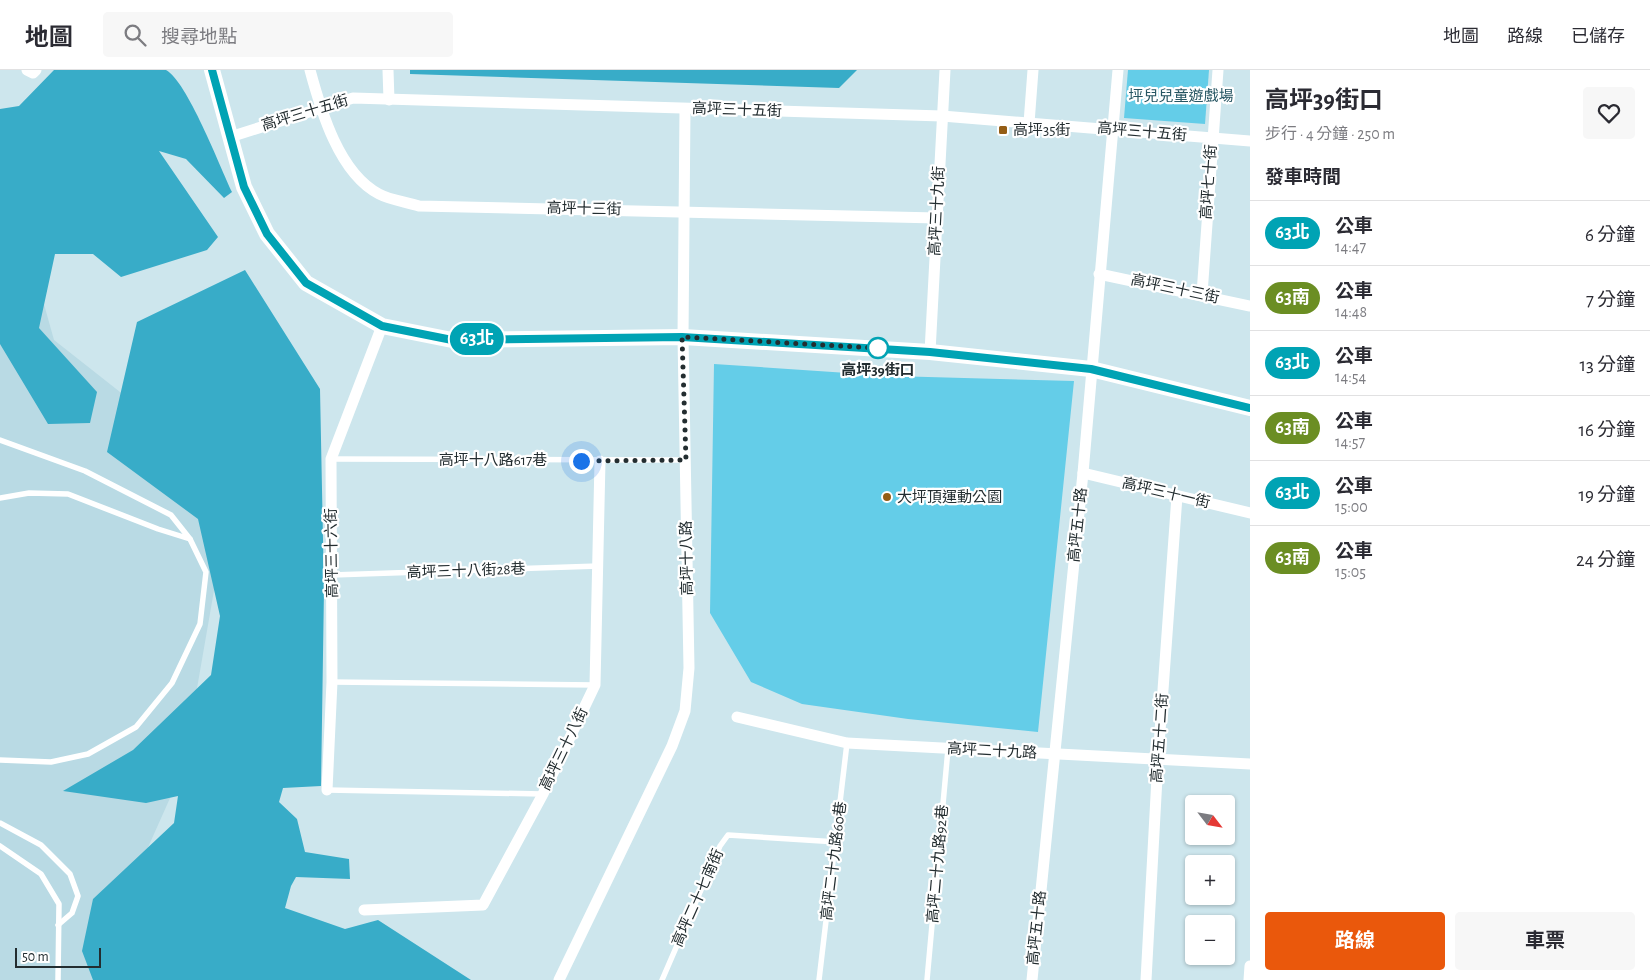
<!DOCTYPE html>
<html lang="zh-TW">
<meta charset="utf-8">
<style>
:root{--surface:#fff;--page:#f7f7f7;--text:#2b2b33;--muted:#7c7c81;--line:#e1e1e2;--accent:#ea580c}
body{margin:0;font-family:"Alegreya Sans","Noto Sans TC",sans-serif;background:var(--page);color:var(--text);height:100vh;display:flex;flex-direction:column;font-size:19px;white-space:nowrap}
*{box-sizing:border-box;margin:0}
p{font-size:16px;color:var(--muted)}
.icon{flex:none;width:28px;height:28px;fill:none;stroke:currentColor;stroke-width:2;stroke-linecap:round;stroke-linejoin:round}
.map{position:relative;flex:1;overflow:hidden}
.drawer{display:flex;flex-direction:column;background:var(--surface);width:400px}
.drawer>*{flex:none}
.badge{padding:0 10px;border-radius:16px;font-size:18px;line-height:32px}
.needle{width:32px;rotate:121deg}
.buttons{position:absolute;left:1185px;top:725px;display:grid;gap:10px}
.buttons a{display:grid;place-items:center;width:50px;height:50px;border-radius:5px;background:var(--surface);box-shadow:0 1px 4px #0004;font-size:25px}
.scale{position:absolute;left:15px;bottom:12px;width:86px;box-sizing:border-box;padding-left:5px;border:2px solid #232d30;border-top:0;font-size:14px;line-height:18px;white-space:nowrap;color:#232d30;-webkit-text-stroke:4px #fff;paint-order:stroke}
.you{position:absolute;width:25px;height:25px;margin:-12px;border:4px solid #fff;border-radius:50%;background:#1a73e8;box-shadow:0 0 0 8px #1a73e833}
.map>.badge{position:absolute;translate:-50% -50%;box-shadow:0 0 0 2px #fff}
h2{padding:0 15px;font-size:19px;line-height:45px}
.round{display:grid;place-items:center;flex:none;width:52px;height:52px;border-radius:5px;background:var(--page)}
.headline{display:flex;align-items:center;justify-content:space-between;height:85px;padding:0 15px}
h1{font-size:24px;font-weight:700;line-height:38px}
.button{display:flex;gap:10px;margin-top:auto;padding:10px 15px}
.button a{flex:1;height:58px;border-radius:5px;background:var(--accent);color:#fff;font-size:20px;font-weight:700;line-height:58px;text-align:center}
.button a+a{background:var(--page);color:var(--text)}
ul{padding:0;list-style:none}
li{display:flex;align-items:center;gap:15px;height:65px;padding:0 15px;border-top:1px solid var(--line)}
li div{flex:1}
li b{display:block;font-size:19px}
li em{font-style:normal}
li .badge{min-width:55px;font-weight:700;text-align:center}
header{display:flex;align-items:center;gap:30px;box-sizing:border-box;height:70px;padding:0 25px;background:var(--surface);border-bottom:1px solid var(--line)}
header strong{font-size:24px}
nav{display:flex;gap:28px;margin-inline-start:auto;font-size:18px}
.search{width:350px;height:45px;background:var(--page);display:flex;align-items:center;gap:12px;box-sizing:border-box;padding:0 18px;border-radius:5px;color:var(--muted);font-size:19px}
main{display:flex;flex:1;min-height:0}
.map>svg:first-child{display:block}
.built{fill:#b9dae4}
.green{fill:#64cde8}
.forest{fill:#38acc8}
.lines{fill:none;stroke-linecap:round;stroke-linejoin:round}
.lane{stroke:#fff;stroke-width:5.5}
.street{stroke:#fff;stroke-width:11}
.secondary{stroke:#fff;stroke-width:16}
.line-casing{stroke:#fff;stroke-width:11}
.line{stroke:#00a3b4;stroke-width:8}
.walk{stroke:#232d30;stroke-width:5;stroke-dasharray:0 9}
.poi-dot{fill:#945d15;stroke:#fff;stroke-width:2}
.stop-dot{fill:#fff;stroke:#00a3b4;stroke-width:2.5}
.labels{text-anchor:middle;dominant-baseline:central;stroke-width:4.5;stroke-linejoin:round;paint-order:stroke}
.park-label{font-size:15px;fill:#265562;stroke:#fff}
.street-label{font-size:15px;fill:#232d30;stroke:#fff}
.poi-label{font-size:15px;fill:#232d30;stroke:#fff;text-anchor:start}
.stop-label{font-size:15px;font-weight:bold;fill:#232d30;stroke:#fff}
</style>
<header>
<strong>地圖</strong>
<div class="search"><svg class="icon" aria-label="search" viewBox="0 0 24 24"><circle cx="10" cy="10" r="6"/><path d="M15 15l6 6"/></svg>搜尋地點</div>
<nav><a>地圖</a><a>路線</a><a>已儲存</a></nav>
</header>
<main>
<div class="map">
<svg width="1250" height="910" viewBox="0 0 1250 910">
<rect width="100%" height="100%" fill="#cde6ed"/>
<!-- built -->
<path class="built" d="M0 77 54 270 233 411 183 699 133 811 109 910H0Z"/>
<!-- green -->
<g class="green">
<path d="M1128 0H1209L1205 54 1124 48Z"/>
<path d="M714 294 892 306 1074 311 1038 662 908 649 802 634 751 612 710 543Z"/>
</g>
<!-- forest -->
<g class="forest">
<path d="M54 0H166C187 11 220 97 232 122L224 128 186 89 159 81 218 167 207 180 121 207 93 184H55L39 258 97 322 90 353 48 354 0 274V39L19 36Z"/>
<path d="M410 0H857L839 18 410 4Z"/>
<path d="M245 200 320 319 324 519 321 716 283 718 279 732 297 749 305 782 349 789 350 809 296 807 291 816 285 838 345 859 378 850 471 910H93L82 881 93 829 174 753 178 726 146 733 63 721 133 680 211 605 220 546 198 449 107 382 137 252Z"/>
</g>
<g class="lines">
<!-- lane -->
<g class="lane">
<path d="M0 370 85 401 171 445 190 469 206 502 200 554 172 613 136 657 88 684 51 692 0 690"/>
<path d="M331 389 686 390"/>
<path d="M0 428 29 423 68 424 158 459 190 469"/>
<path d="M332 505 599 496"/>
<path d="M332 612 595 615"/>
<path d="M327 720 542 724"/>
<path d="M0 753 41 775 70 804 78 826 72 843 58 855"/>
<path d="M0 776 41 804 59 834 58 910"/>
<path d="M662 910 720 776 728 765 837 772"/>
<path d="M819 910 847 673"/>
<path d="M927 910 948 679"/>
</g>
<!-- street -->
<g class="street">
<path d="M27 0 33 3 36 0"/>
<path d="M310 0C321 41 339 103 379 124 390 130 407 132 419 136L937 148"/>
<path d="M388 0 389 30"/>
<path d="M1029 53 1033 0"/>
<path d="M230 67 353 28 942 46 1250 71"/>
<path d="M1099 204 1250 236"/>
<path d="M1202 224 1218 0"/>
<path d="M930 282 945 0"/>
<path d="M1083 403 1250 443"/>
<path d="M737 647 847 673 1250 694"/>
<path d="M327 720 332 612 331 389 382 256"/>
<path d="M364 840 483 835 543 724 595 615 600 391"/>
<path d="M559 910 672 676 685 641 689 598 683 267 685 39"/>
<path d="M1032 910 1083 403 1118 0"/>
<path d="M1146 910 1158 689 1177 426"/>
<path d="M1249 910 1250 896"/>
</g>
<!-- secondary -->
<path class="secondary" d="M212 0 244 117 267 164 306 213 382 256 452 270 683 267 930 282 1091 299 1250 338"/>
</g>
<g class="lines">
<defs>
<path id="line" d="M212 0 244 117 267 164 306 213 382 256 452 270 682 267 930 282 1091 299 1250 338"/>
</defs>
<!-- line casing -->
<use href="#line" class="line-casing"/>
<!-- line -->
<use href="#line" class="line"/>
<!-- walk -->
<path class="walk" d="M581 391 686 390 682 267 878 278"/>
</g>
<!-- markers -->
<g class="poi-dot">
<rect x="998" y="55" width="10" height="10" rx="2.5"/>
<circle cx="887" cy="427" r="5"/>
</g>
<circle class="stop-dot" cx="878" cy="278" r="10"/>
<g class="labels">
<!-- park labels -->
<g class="park-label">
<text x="1181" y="26">坪兒兒童遊戲場</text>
</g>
<!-- street labels -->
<g class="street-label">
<text transform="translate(737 40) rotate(2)">高坪三十五街</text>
<text transform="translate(305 43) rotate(-17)">高坪三十五街</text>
<text transform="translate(1142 62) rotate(5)">高坪三十五街</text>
<text transform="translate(1209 112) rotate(-86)">高坪七十街</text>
<text transform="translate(584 139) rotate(1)">高坪十三街</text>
<text transform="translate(937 141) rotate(-87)">高坪三十九街</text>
<text transform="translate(1175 219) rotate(12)">高坪三十三街</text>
<text x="493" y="390">高坪十八路617巷</text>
<text transform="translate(1166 423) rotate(13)">高坪三十一街</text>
<text transform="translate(1078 455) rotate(-84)">高坪五十路</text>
<text transform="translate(332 483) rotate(-91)">高坪三十六街</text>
<text transform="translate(687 488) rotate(-91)">高坪十八路</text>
<text transform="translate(466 501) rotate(-2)">高坪三十八街28巷</text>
<text transform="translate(1160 668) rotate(-86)">高坪五十二街</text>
<text transform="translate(564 679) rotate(-64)">高坪三十八街</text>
<text transform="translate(992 681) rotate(3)">高坪二十九路</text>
<text transform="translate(834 791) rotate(-83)">高坪二十九路60巷</text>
<text transform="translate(938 794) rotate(-85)">高坪二十九路92巷</text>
<text transform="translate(698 828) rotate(-66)">高坪二十七南街</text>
<text transform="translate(1037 858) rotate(-84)">高坪五十路</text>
</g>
<!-- poi labels -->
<g class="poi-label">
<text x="1013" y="60">高坪35街</text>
<text x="897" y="427">大坪頂運動公園</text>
</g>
<!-- stop labels -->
<g class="stop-label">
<text x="878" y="300">高坪39街口</text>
</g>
</g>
</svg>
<div class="buttons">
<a><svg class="needle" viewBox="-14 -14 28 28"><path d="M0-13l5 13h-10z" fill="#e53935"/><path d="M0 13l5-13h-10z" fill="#7c7c81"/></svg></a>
<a>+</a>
<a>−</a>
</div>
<div class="scale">50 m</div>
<div class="you" style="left:581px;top:391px"></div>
<b class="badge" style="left:477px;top:269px;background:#00a3b4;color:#fff">63北</b>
</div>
<section class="drawer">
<div class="headline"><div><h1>高坪39街口</h1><p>步行 · 4 分鐘 · 250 m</p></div><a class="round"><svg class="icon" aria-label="heart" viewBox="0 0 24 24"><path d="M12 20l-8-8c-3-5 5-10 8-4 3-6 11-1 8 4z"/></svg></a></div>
<h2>發車時間</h2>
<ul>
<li><span class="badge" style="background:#00a3b4;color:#fff">63北</span><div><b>公車</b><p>14:47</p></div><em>6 分鐘</em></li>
<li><span class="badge" style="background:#6b8e23;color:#fff">63南</span><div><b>公車</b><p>14:48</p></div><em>7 分鐘</em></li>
<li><span class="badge" style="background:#00a3b4;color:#fff">63北</span><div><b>公車</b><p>14:54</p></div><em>13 分鐘</em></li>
<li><span class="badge" style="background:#6b8e23;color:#fff">63南</span><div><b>公車</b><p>14:57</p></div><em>16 分鐘</em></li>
<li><span class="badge" style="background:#00a3b4;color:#fff">63北</span><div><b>公車</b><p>15:00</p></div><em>19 分鐘</em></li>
<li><span class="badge" style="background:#6b8e23;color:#fff">63南</span><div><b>公車</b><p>15:05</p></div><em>24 分鐘</em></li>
</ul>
<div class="button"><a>路線</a><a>車票</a></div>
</section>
</main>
